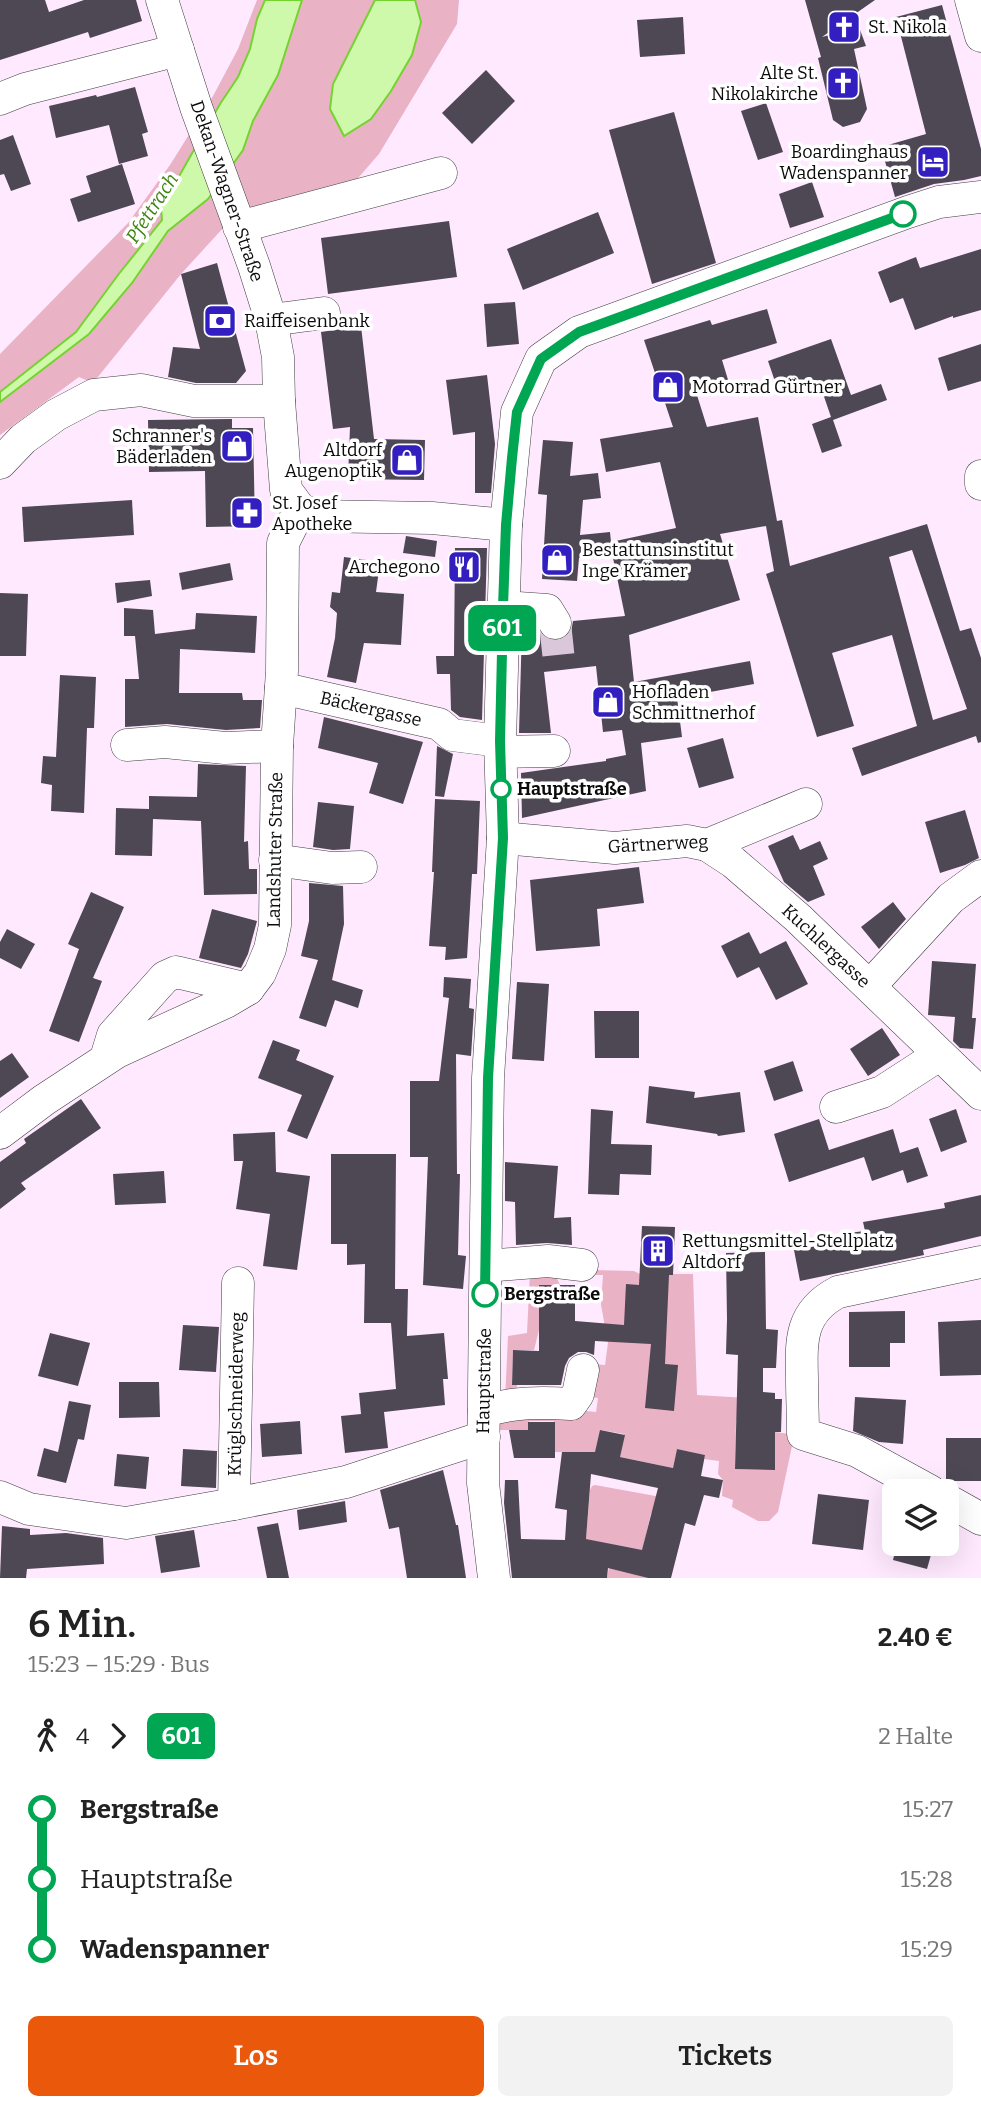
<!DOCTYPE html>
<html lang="de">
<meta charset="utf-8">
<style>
:root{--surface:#fff;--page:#f2f2f2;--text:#222;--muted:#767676;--accent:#ea580c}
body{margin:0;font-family:Bitter,serif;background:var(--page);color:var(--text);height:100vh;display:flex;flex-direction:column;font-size:26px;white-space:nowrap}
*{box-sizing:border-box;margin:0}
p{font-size:23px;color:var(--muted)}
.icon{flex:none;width:38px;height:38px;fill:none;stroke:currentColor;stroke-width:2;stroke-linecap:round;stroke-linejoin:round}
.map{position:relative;height:1578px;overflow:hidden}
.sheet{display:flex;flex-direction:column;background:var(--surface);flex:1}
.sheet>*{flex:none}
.badge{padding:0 14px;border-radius:10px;font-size:24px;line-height:46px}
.tools{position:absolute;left:882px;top:1479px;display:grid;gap:14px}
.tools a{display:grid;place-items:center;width:77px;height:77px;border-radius:10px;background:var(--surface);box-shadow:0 7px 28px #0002;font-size:35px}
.map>.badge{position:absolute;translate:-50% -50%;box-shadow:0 0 0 4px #fff}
.legs{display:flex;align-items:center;gap:10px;height:77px;padding:0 28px;font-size:23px}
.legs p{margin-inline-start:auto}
.head{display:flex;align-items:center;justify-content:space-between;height:119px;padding:0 28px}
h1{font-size:38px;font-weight:600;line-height:52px}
.action{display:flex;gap:14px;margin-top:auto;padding:14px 28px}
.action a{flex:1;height:80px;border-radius:10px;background:var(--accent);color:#fff;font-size:28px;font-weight:600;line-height:80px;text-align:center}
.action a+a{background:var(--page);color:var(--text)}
ul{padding:0 28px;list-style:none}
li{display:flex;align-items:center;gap:24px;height:70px;font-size:26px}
li i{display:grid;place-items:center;width:10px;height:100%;margin:0 9px;background:currentColor}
li i::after{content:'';width:18px;height:18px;margin:-9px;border:5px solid;border-radius:50%;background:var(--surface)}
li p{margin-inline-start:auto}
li:first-child i{background:linear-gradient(#0000 50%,currentColor 0)}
li:last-child i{background:linear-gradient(currentColor 50%,#0000 0)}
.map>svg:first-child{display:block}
.green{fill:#eab2c5}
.water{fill:#cef9ab;stroke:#75d32f;stroke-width:2}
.building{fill:#4e4754;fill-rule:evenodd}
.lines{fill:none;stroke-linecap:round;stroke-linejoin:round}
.minor-tunnel{stroke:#dac8da;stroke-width:32;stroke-dasharray:32 16;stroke-linecap:butt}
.minor-casing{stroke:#3e3e3e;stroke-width:33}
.minor{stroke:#fff;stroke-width:32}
.line-1-casing{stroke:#fff;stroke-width:16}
.line-1{stroke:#00a651;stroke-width:10}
.stop-1-dot{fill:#fff;stroke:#00a651;stroke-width:3.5}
.labels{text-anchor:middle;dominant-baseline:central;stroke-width:7;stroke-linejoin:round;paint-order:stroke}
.poi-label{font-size:18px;fill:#0b0b0b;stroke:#fff;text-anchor:start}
.street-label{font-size:18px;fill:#0b0b0b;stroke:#fff}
.stop-label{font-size:18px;font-weight:bold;fill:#0b0b0b;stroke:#fff;text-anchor:start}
.water-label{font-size:19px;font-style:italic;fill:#3d8410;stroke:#fff}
</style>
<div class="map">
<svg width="981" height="1578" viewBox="0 0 981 1578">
<rect width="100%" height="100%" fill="#ffe9ff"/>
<!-- green -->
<g class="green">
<path d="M257 0H265L257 19 250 49 238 77 220 104 161 208 168 231 208 199 252 122 278 75 302 0H375L357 38 421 22 415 0H459L457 24 379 154 352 185 235 215 181 274 93 383 79 377 0 435V354L128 223 170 165 213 96 238 49Z"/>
<path d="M592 1270 634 1271 640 1274H693L697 1395 747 1398 736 1421 735 1469 774 1470 775 1432 789 1434 792 1446 778 1512 769 1521H758L732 1507 733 1500 722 1496 723 1480 718 1474 719 1461 704 1459 705 1455 677 1449 673 1468 621 1457 619 1460 624 1434 601 1430 595 1453 555 1452 554 1421H529V1430H499L500 1412 566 1409 596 1412 598 1398 588 1397 593 1364 605 1365 608 1343 601 1305 603 1275H594Z"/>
<path d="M530 1272 555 1274 560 1285H539V1330L534 1350H513L512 1384 517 1385 516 1400H505L508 1336 527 1333Z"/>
<path d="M595 1485 683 1501 651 1513 637 1575 648 1578H607L613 1545 586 1539 590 1490 592 1486Z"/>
</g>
<!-- water -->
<g class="water">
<path d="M265 0H302L278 75 253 121 243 150 208 199 168 231 132 283 89 334 0 402V392L76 332 118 275 162 220 161 208 220 104 238 77 250 49 257 19Z"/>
<path d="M375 0H415L421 22 412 55 391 91 371 119 344 136 330 109 333 84Z"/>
</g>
<!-- building -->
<g class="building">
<path d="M0 0H45L49 12 84 0H136L142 21 90 38 88 32 0 60Z"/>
<path d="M805 0H875L822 37 859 27 866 46 854 49 867 109 860 122 843 127 833 120 818 58 821 57Z"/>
<path d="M942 5 981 149V176L964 180 934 184 895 197 881 147 926 134 896 17Z"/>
<path d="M683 17 685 54 640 57 637 20Z"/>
<path d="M486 70 515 101 472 144 442 113Z"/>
<path d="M135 87 148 132 142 134 148 156 119 164 109 125 56 138 49 106 96 95 97 97Z"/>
<path d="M766 103 783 152 758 160 741 111Z"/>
<path d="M674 112 716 263 652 284 609 130Z"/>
<path d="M13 135 31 184 11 191 4 174 0 175V140Z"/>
<path d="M122 164 135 204 78 222 70 199 91 192 86 176Z"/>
<path d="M812 182 824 217 790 228 779 194Z"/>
<path d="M598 212 614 253 523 290 507 249Z"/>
<path d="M449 221 457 277 328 294 321 238Z"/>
<path d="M981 249V310L953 318V316L915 330 903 298 890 303 878 272 916 257 920 268Z"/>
<path d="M217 263 246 371 236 383H196L168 377 173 347 200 349 181 274Z"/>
<path d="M515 302 519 344 487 347 484 304Z"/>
<path d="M767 309 777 343 722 360 729 383 696 392 707 427 758 417 777 521 782 520 790 566 927 524 960 631 971 628 981 658V742L978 743 976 736 862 776 852 748 917 726 892 635 832 653 854 726 817 737 766 574 774 571 766 526 720 534 740 600 629 635 634 682 750 661 754 684 677 698 682 737 641 743 646 791 522 818 521 773 606 761V759L626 755 622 730 603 732 596 666 544 672 551 733H519L522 627 536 628 546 639 556 641 565 638 571 632 573 621 625 616 612 553V556L579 558 577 581 542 579 547 495 538 494 543 440 573 442 570 476 598 473 601 498 583 500 580 535 610 532 611 542 676 528 660 462 606 472 600 439 673 427 644 340 710 320 712 325ZM912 550 967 709 933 720 889 557Z"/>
<path d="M361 326 374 439 425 440 424 480 348 479 350 427 333 429 321 332Z"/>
<path d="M831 339 851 395 881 384 887 400 833 420 842 446 822 453 812 424 831 417 819 382 780 396 768 361Z"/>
<path d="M981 344V381L948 391 938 358Z"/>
<path d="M487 375 495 444 491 493H475V432L453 435 446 380Z"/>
<path d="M232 419V428H253L255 526 206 527 205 471 149 472 148 420Z"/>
<path d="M132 500 134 535 24 542 22 507Z"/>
<path d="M406 536 437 541 435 557 403 553Z"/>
<path d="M455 548H487L482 720 460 717 451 710 450 674H437L436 656H454Z"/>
<path d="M344 557 367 560 366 569 379 570 376 592 404 594 401 645 364 643 356 683 327 677 335 638 337 613 330 607 332 592 340 593Z"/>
<path d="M230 563 233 580 182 590 179 573Z"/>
<path d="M150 580 152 596 117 603 115 583Z"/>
<path d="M0 593 28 594 26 656H0Z"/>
<path d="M124 608 153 610 155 634 195 629 196 613 257 616 255 653 180 649 179 693H242L243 700H262L260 728 226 730 167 724 125 727V679H139L135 636H124Z"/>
<path d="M60 675 96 677 94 728H87L84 813 51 811 52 785 41 783 43 756 56 757Z"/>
<path d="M324 717 423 742 403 804 369 793 378 763 318 748Z"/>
<path d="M723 738 734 778 699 788 687 748Z"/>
<path d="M437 746 453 754 444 797 435 796Z"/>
<path d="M198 764 246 766 244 842 248 841 249 869H257V894L204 895 201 821 153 819 152 856 115 855 116 808 149 809V796L197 797Z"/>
<path d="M435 799 480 801 477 874H472L467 958 445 960 446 947 429 946 434 872H432Z"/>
<path d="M318 802 354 806 350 849 333 850 313 847Z"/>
<path d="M965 810 979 858 965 865 940 873 925 822Z"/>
<path d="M793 835 800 850 820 841 828 859 813 866 825 895 808 902 784 882 768 846Z"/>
<path d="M639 867 644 903 597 909 600 946 536 951 530 880Z"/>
<path d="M309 883 343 886 344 924 332 980 363 990 358 1008 335 1000 326 1027 299 1018 318 960 301 956 309 921Z"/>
<path d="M91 892 124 907 93 978 102 981 79 1042 49 1031 79 949 68 944Z"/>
<path d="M893 902 906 919 879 949 861 927Z"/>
<path d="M212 909 257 921 248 954 241 968 199 958Z"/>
<path d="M7 929 35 944 21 969 0 958V942Z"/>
<path d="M749 932 760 954 786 941 808 984 776 1000 759 967 737 978 721 946Z"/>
<path d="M932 961 976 964 972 1018H976L973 1049 960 1048 953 1041 955 1017 928 1015Z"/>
<path d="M444 977 471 979 469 1008 474 1009 471 1056 456 1054 457 1174H460L458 1255 466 1256 463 1289 423 1285 428 1157H410V1081H439L449 998 443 997Z"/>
<path d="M517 982 549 984 544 1061 512 1059Z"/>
<path d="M594 1011H639V1058H595Z"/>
<path d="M882 1028 900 1055 868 1076 850 1049Z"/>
<path d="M273 1040 300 1050 296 1060 334 1076 307 1139 287 1131 302 1095 258 1078Z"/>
<path d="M12 1053 29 1077 0 1098V1061Z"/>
<path d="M793 1061 803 1091 774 1101 764 1071Z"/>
<path d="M649 1086 695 1092 694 1098 740 1092 745 1132 718 1136 717 1134 646 1123Z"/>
<path d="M81 1099 101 1128 21 1183 26 1189 0 1209V1162L26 1143 24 1139Z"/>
<path d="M591 1109 613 1111 611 1144 652 1145 651 1175 620 1174 619 1195 588 1194Z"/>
<path d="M956 1109 967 1142 941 1152 929 1119Z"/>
<path d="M819 1119 829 1150 893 1129 900 1153 918 1147 928 1176 907 1183 903 1170 872 1181 864 1157 789 1182 774 1134Z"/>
<path d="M275 1132 276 1172 310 1176 297 1270 263 1266 270 1214 236 1209 243 1161H234L233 1134Z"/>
<path d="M331 1154H396L395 1289H408L407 1336 444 1333 448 1379H443L445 1405 384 1412 388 1448 345 1453 341 1416 361 1414 359 1393 396 1389 391 1323H364L365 1264 347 1265V1244H331Z"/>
<path d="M505 1162 558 1166 554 1218 571 1217 572 1245 547 1243 516 1245 515 1202 505 1201Z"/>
<path d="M164 1171 166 1203 115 1205 113 1174Z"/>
<path d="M981 1195V1236L923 1250 924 1255 800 1281 794 1250 841 1242 840 1234 865 1231 863 1222 945 1208 944 1203Z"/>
<path d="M642 1226 675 1227 673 1275H669L665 1364 678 1365 674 1411 645 1408 651 1344 595 1341 594 1355 586 1352H578L569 1358 565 1366 561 1385H512L513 1350 539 1351V1285H575V1321L624 1325 626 1284 639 1285Z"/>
<path d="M765 1252 766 1329 778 1330 776 1368H763V1392L775 1393V1399H782L781 1432H775V1470L735 1469 738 1355 726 1354 727 1319 726 1253Z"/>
<path d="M905 1311V1343H890V1367H849V1312Z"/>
<path d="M981 1320V1375L940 1376 938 1322Z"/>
<path d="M183 1325 219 1327 216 1372 179 1370Z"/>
<path d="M50 1333 90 1343 78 1386 38 1376Z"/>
<path d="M119 1382H159L160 1417 119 1418Z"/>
<path d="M855 1397 906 1400 903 1444 879 1442 853 1431Z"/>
<path d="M69 1401 91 1405 84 1440 78 1439 66 1483 37 1476 44 1448 58 1452Z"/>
<path d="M300 1421 302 1454 262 1457 260 1424Z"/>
<path d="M528 1422H555V1458H514L509 1430H528Z"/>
<path d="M600 1430 625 1435 620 1457 673 1468 677 1449 705 1455 701 1476 723 1480 719 1498 704 1495 695 1526 685 1523 671 1578H648L608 1568 607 1578H512L504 1503 505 1480H518L521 1539 565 1540 567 1510 555 1508 562 1452H595ZM591 1474 658 1488 642 1550 586 1539Z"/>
<rect x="946" y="1438" width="35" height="43"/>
<path d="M183 1449 217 1451 216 1488 181 1486Z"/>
<path d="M117 1454 149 1457 146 1489 114 1486Z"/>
<path d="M443 1470 456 1525H458L466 1578H407L399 1527 389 1529 380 1490Z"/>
<path d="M818 1494 869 1500 863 1550 812 1544Z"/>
<path d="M345 1501 347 1522 299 1530 297 1510Z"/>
<path d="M278 1523 289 1578H267L257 1527Z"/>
<path d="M2 1526 30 1529V1535L66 1533 103 1538 104 1564 27 1569 26 1578H0Z"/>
<path d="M194 1530 200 1567 161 1573 155 1536Z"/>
<path d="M897 1544H934L927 1569 893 1560Z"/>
</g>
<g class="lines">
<!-- minor-tunnel -->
<path class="minor-tunnel" d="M555 623 560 670"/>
<defs>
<g id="minor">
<path d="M162 0 196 107 254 266 271 320 278 357 279 401 286 490 300 509 315 516 432 518 506 525"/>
<path d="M971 0 981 36"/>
<path d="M0 99 25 89 178 50"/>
<path d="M239 227 441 173"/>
<path d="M271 320 324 313"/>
<path d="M0 463 23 439 56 415 94 395 141 390 194 401H279"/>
<path d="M981 476V484"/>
<path d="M503 607 547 610 555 623"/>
<path d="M281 688 439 724 452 735 500 741"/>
<path d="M127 745 165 742 225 748 277 746"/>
<path d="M501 752 554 751"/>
<path d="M503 838 615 848 687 841 707 845 806 804"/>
<path d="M707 845 733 862 798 918 981 1094"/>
<path d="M275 860 332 868 361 867"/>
<path d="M870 986 951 898 981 876"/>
<path d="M106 1058 113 1035 165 977 176 972 248 989"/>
<path d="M836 1107 882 1092 939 1055"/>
<path d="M0 1133 44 1100 117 1052 226 1002 248 989 260 973 270 949 275 925 277 746 282 671 283 543 300 509"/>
<path d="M486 1266 548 1261 582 1265"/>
<path d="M484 1411C514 1402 541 1402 571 1404L578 1394 583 1370"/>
<path d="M930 1491 857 1451 803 1434C803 1416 802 1397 802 1378 801 1340 800 1312 838 1292L981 1262"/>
<path d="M0 1497 29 1509 126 1523 234 1504 346 1482 484 1437"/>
<path d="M947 1500 981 1519"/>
<path d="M234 1504 238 1283"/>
<path d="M494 1578 483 1483 485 1298 488 1078 503 838 500 741 506 525 517 412 541 359 579 332 908 212 939 202 981 197"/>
</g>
</defs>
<!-- minor casing -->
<use href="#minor" class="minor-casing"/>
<!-- minor -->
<use href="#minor" class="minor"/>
</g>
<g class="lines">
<defs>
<path id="line-1" d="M485 1294 488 1078 503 838 500 741 503 607 506 525 512 458 517 412 541 359 579 332 903 214"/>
</defs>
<!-- line-1 casing -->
<use href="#line-1" class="line-1-casing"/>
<!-- line-1 -->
<use href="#line-1" class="line-1"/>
</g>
<!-- icons -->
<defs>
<symbol id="church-square" viewBox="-11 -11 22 22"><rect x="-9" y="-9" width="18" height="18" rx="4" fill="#331ec0" stroke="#fff"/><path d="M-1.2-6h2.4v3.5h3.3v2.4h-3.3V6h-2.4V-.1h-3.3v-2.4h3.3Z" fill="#fff"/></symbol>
<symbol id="hotel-square" viewBox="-11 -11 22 22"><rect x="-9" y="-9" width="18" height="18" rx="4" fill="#331ec0" stroke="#fff"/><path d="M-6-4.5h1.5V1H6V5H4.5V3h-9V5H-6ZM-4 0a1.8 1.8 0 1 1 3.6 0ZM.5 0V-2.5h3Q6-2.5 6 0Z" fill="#fff"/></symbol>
<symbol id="bank-square" viewBox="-11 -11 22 22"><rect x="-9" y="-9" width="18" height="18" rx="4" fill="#331ec0" stroke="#fff"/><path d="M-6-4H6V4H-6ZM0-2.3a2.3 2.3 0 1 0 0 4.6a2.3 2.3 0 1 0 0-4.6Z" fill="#fff"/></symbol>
<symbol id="shop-square" viewBox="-11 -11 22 22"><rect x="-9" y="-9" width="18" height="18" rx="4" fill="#331ec0" stroke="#fff"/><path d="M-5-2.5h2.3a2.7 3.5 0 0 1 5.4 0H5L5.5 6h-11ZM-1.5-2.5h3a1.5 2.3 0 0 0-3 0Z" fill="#fff"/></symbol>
<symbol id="pharmacy-square" viewBox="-11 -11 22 22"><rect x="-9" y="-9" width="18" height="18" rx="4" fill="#331ec0" stroke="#fff"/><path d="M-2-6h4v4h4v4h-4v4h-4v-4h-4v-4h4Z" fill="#fff"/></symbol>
<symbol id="restaurant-square" viewBox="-11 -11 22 22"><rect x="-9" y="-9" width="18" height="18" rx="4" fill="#331ec0" stroke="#fff"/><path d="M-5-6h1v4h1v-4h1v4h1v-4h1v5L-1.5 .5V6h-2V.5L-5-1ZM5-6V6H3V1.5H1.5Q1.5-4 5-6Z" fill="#fff"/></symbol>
<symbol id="building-square" viewBox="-11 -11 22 22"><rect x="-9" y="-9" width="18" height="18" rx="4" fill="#331ec0" stroke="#fff"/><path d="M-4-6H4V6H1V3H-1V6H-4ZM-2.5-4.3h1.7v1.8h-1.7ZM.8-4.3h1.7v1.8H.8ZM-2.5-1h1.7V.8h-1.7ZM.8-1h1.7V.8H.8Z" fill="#fff"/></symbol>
</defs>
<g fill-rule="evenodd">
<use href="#church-square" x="825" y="8" width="38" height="38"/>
<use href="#church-square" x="824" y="64" width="38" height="38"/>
<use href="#hotel-square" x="914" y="143" width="38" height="38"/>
<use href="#bank-square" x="201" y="302" width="38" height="38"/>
<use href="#shop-square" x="649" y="368" width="38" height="38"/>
<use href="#shop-square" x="218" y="427" width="38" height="38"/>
<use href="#shop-square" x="388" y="441" width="38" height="38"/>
<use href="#pharmacy-square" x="228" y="494" width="38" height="38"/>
<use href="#shop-square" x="538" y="541" width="38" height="38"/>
<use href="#restaurant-square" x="445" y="548" width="38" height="38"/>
<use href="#shop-square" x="589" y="683" width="38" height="38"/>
<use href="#building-square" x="639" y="1232" width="38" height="38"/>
</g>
<!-- markers -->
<g class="stop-1-dot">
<circle cx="903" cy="214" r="12"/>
<circle cx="501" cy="789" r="9"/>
<circle cx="485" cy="1294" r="12"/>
</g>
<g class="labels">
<!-- poi labels -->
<g class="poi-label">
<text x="868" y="27">St. Nikola</text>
<text x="818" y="73" text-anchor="end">Alte St.<tspan x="818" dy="21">Nikolakirche</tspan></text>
<text x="908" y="152" text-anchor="end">Boardinghaus<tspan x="908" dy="21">Wadenspanner</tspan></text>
<text x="244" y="321">Raiffeisenbank</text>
<text x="692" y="387">Motorrad Gürtner</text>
<text x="212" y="436" text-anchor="end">Schranner's<tspan x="212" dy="21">Bäderladen</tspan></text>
<text x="382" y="450" text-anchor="end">Altdorf<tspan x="382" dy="21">Augenoptik</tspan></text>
<text x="272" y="503">St. Josef<tspan x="272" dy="21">Apotheke</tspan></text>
<text x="582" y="550">Bestattunsinstitut<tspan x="582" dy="21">Inge Krämer</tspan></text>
<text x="440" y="567" text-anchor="end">Archegono</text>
<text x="632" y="692">Hofladen<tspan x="632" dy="21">Schmittnerhof</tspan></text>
<text x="682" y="1241">Rettungsmittel-Stellplatz<tspan x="682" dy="21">Altdorf</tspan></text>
</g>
<!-- street labels -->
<g class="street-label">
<text transform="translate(227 191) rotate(71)">Dekan-Wagner-Straße</text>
<text transform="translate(371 709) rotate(13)">Bäckergasse</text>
<text transform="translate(658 844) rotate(-3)">Gärtnerweg</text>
<text transform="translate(275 850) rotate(-89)">Landshuter Straße</text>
<text transform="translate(826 946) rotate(43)">Kuchlergasse</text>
<text transform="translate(484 1381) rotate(-89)">Hauptstraße</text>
<text transform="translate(236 1394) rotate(-89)">Krüglschneiderweg</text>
</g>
<!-- stop labels -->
<g class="stop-label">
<text x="517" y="789">Hauptstraße</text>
<text x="504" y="1294">Bergstraße</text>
</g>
<!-- water labels -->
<g class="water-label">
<text transform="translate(152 208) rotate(-57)">Pfettrach</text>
</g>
</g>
</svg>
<div class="tools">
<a><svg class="icon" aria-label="layers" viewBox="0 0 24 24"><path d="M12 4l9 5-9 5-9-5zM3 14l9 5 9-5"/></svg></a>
</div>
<b class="badge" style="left:502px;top:628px;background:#00a651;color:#fff">601</b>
</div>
<section class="sheet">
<div class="head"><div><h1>6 Min.</h1><p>15:23 – 15:29 · Bus</p></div><b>2.40 €</b></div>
<div class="legs"><svg class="icon" aria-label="walk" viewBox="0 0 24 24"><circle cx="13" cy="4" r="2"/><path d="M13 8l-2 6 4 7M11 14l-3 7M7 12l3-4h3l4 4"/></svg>4<svg class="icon" aria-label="forward" viewBox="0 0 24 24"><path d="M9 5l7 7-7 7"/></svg><b class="badge" style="background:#00a651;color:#fff">601</b><p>2 Halte</p></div>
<ul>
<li><i style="color:#00a651"></i><b>Bergstraße</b><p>15:27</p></li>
<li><i style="color:#00a651"></i><span>Hauptstraße</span><p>15:28</p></li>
<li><i style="color:#00a651"></i><b>Wadenspanner</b><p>15:29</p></li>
</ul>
<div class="action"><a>Los</a><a>Tickets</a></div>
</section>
